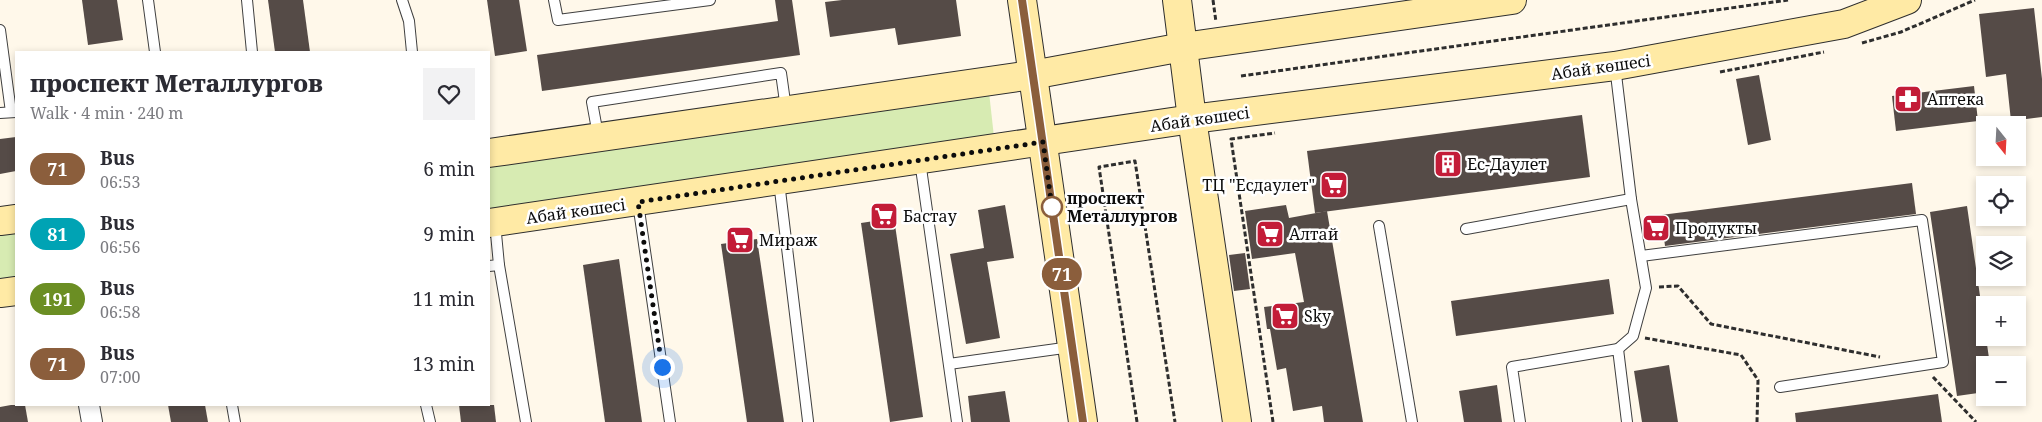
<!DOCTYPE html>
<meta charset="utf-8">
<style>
:root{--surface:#fff;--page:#f2f2f3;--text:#2b2b33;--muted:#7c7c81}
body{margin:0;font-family:"Noto Serif",serif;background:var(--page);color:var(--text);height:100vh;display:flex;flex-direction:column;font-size:19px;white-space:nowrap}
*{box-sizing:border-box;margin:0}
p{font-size:16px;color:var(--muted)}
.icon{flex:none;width:28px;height:28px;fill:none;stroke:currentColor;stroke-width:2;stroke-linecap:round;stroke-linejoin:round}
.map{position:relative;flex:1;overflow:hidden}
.sheet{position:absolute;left:15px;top:51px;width:475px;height:355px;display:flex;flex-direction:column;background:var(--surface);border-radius:0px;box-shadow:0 2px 8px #0003}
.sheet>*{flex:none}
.badge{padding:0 10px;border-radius:16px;font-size:18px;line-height:32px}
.needle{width:32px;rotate:162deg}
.fabs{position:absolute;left:1976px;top:116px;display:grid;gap:10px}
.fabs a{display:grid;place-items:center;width:50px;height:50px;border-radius:0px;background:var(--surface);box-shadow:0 2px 8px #0003;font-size:25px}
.you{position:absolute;width:25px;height:25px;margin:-12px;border:4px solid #fff;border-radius:50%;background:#1a73e8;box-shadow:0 0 0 8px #1a73e833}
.map>.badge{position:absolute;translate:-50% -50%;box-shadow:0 0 0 2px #fff}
.round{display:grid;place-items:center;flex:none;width:52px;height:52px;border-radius:0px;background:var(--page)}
.overview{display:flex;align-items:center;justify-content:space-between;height:85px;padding:0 15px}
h1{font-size:24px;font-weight:800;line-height:38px}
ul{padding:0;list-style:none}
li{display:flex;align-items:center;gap:15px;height:65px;padding:0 15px}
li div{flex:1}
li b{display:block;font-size:19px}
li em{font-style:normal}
li .badge{min-width:55px;font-weight:700;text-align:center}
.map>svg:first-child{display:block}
.green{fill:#d7ebb2}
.building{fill:#554b47}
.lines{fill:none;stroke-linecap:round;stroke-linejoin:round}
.lane-casing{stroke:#3f3f3f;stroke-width:12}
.street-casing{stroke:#3f3f3f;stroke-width:22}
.secondary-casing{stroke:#2e2e2e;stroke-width:30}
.path{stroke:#2e2e2e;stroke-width:3;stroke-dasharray:5 2.5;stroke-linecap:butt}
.lane{stroke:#fff;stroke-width:10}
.street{stroke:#fff;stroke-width:20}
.secondary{stroke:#ffeaa5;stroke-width:28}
.line-casing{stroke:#fff;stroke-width:11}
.line{stroke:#8b5e3c;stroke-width:8}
.walk{stroke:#0c0c0c;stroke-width:5;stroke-dasharray:0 9}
.stop-dot{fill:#fff;stroke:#8b5e3c;stroke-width:2.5}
.labels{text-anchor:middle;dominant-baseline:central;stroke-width:5;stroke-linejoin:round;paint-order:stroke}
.street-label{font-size:16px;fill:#0c0c0c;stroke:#fff}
.poi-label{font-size:16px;fill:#0c0c0c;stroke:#fff;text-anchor:start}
.stop-label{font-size:16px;font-weight:bold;fill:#0c0c0c;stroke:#fff;text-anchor:start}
</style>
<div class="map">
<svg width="2042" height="422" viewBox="0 0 2042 422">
<rect width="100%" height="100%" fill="#fff8ea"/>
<!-- green -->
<g class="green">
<path d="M989 92 994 137 489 209V163Z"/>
<path d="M16 230V277L0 279V232Z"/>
</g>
<!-- building -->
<g class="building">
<path d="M82 0H117L123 40 88 45Z"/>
<path d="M268 0H303L310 52H275Z"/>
<path d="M487 0H519L527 51 495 56Z"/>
<path d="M775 0H792L800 55 542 91 537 55 778 21Z"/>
<path d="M842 0H956L961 36 898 45 895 28 830 37 825 2Z"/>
<path d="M2034 8 2042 79V117L2011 121 2006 74 1986 77 1979 14Z"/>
<path d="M1759 75 1771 140 1748 145 1736 79Z"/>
<path d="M1974 86 1978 121 1896 131 1892 96Z"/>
<path d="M1582 115 1590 177 1315 213 1307 151Z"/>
<path d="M16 137V171L0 174V139Z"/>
<path d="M1912 183 1916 214 1665 246 1661 215Z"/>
<path d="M1005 205 1014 258 987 262 1000 338 966 344 950 254 984 248 978 210Z"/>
<path d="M1286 205 1289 218 1327 211 1363 422H1324L1322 406 1293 411 1286 368 1277 370 1270 329H1267L1264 307 1304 302 1295 253 1252 259 1245 211Z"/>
<path d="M1967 206 1990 365H1985V392L1957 396 1930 212Z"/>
<path d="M894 218 923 417 890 422 861 223Z"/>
<path d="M757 239 784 422H747L721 244Z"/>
<path d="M1245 253 1250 289 1234 291 1229 255Z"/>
<path d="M619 259 642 422H605L583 265Z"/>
<path d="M1609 279 1614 314 1456 336 1451 301Z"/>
<path d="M1669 365 1678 422H1642L1634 371Z"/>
<path d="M1497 385 1502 422H1464L1459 391Z"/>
<path d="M1005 391 1010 422H971L968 396Z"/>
<path d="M1938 394 1942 422H1796L1795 413Z"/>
<path d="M11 405H25L28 422H0V407Z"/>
<path d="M168 405H205L208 422H171Z"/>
<path d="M459 405H494L496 422H461Z"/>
</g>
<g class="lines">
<defs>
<g id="lane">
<path d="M148 0 155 52"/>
<path d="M247 0 252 52"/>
<path d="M402 0 409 21 412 52"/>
<path d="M554 0 558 20 710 0"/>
<path d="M0 30 11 112"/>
<path d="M1615 66 1631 199 1646 288 1633 336 1618 349"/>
<path d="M0 113 16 112"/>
<path d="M598 135 592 102 781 73 786 109"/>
<path d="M920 161 957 422"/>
<path d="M779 182 808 421"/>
<path d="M638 203 670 422"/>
<path d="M1379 226 1412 422"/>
<path d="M1466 229 1631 199"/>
<path d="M1641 256 1922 220 1943 362 1780 387"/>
<path d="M499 265 526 422"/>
<path d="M489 266 499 265 495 223"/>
<path d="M949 364 1071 347"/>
<path d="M232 405 235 422"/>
<path d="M426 405 430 422"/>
<path d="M1520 422 1512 367 1618 349 1627 422"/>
</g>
<path id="street" d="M89 405 92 422"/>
<g id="secondary">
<path d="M1022 0 1083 422"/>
<path d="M1177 0 1192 119 1237 422"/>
<path d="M489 153 1032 75 1183 47 1512 0"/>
<path d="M0 221 16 219"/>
<path d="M489 223 1192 119 1615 66 1844 24 1907 0"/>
<path d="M0 293 16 291"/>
</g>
</defs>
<!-- lane casing -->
<use href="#lane" class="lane-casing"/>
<!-- street casing -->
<use href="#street" class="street-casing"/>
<!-- secondary casing -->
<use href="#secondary" class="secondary-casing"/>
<!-- path -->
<g class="path">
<path d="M1213 0 1216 22"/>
<path d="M1862 43 1901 32 1975 0"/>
<path d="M1720 72 1824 52"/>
<path d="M1241 76 1788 0"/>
<path d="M1659 287 1678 286 1711 324 1880 357"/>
<path d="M1645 338 1741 355 1758 380 1757 422"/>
<path d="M1933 377 1976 422"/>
<path d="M1137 422 1099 167 1135 161 1175 422"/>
<path d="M1273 422 1231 139 1275 133"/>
</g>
<!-- lane -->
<use href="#lane" class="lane"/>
<!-- street -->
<use href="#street" class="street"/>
<!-- secondary -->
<use href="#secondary" class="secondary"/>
</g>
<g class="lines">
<defs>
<path id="line" d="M1022 0 1083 422"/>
</defs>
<!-- line casing -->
<use href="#line" class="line-casing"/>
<!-- line -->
<use href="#line" class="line"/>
<!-- walk -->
<path class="walk" d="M662 367 638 202 1043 142 1053 215 1052 207"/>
</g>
<!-- icons -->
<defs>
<symbol id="pharmacy-square" viewBox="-11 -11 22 22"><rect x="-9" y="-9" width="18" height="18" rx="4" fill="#c31c38" stroke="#fff"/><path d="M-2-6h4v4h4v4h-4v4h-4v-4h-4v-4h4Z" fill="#fff"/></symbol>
<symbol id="building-square" viewBox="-11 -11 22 22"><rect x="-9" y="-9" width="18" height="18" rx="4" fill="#c31c38" stroke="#fff"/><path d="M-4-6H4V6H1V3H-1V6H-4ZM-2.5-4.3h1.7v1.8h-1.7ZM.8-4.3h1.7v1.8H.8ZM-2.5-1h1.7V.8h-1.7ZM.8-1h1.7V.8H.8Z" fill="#fff"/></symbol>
<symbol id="supermarket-square" viewBox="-11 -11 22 22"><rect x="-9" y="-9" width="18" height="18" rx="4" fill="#c31c38" stroke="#fff"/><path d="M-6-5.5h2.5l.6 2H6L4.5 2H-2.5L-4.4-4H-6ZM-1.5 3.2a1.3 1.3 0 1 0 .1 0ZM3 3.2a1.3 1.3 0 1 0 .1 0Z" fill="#fff"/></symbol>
</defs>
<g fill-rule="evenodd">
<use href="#pharmacy-square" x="1892" y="83" width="32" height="32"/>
<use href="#building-square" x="1432" y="148" width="32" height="32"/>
<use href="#supermarket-square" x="1318" y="169" width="32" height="32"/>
<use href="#supermarket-square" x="868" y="200" width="32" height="32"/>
<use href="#supermarket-square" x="1640" y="212" width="32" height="32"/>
<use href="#supermarket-square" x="1254" y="218" width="32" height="32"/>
<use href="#supermarket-square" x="724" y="224" width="32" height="32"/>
<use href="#supermarket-square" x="1269" y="300" width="32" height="32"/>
</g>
<!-- markers -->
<circle class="stop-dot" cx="1052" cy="207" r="10"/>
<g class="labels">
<!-- street labels -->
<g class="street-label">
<text transform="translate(1601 67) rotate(-8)">Абай көшесі</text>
<text transform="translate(1200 119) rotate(-8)">Абай көшесі</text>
<text transform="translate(576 211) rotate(-8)">Абай көшесі</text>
</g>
<!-- poi labels -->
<g class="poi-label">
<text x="1927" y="99">Аптека</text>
<text x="1467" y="164">Ес-Даулет</text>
<text x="1315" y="185" text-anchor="end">ТЦ "Есдаулет"</text>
<text x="903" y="216">Бастау</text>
<text x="1675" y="228">Продукты</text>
<text x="1289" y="234">Алтай</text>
<text x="759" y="240">Мираж</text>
<text x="1304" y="316">Sky</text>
</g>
<!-- stop labels -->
<g class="stop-label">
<text x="1067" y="198">проспект<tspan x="1067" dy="18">Металлургов</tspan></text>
</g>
</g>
</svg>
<div class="fabs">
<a><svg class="needle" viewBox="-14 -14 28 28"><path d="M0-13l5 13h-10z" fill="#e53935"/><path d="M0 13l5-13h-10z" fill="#7c7c81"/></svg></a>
<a><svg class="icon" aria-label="locate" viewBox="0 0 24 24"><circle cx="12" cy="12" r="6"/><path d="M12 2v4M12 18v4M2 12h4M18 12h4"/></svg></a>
<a><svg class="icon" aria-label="layers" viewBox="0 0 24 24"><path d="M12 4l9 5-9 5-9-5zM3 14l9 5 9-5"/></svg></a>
<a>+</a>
<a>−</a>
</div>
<div class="you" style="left:662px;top:367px"></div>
<b class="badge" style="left:1062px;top:274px;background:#8b5e3c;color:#fff">71</b>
<section class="sheet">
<div class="overview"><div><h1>проспект Металлургов</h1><p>Walk · 4 min · 240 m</p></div><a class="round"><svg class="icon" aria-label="heart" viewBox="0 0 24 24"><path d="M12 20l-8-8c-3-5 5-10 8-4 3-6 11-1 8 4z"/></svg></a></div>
<ul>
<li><span class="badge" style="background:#8b5e3c;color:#fff">71</span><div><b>Bus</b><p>06:53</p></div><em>6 min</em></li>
<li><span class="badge" style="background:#00a3b4;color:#fff">81</span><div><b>Bus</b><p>06:56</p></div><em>9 min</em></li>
<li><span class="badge" style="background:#6b8e23;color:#fff">191</span><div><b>Bus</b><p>06:58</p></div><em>11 min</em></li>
<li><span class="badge" style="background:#8b5e3c;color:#fff">71</span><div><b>Bus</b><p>07:00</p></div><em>13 min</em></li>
</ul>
</section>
</div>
